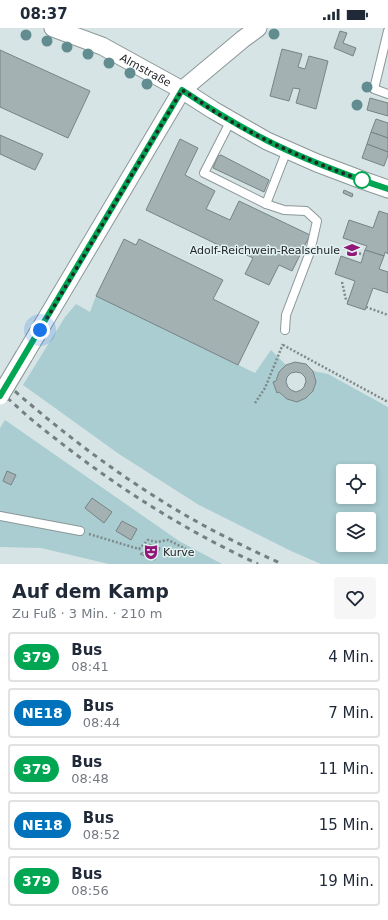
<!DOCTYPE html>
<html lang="de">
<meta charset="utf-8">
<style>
:root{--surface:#fff;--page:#f6f6f7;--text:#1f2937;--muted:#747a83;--line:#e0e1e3}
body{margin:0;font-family:"DejaVu Sans",sans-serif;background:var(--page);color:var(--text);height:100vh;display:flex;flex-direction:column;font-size:15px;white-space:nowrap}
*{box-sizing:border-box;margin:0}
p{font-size:13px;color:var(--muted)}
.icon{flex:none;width:22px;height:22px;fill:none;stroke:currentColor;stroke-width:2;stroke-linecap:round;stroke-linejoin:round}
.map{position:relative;height:536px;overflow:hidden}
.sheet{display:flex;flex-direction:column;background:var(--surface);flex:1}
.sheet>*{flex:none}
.badge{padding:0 8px;border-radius:13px;font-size:14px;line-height:26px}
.tools{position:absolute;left:336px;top:436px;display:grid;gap:8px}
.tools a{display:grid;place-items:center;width:40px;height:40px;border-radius:4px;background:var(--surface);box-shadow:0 2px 6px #0003;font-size:20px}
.you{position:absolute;width:20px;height:20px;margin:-10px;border:3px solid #fff;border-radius:50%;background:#1a73e8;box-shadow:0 0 0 6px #1a73e833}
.map>.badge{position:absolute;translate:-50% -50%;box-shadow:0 0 0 2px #fff}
.round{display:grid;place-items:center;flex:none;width:42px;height:42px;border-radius:4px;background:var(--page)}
.headline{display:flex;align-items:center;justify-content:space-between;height:68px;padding:0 12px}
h1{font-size:19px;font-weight:700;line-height:30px}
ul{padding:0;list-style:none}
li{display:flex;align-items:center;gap:12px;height:50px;margin:0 8px 6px;padding:0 4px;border:2px solid var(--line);border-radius:4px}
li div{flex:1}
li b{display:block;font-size:15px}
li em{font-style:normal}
li .badge{min-width:44px;font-weight:700;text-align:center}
.status{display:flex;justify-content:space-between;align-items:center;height:28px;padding:0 20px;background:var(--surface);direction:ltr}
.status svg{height:11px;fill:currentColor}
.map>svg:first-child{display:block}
.green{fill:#a9cdd1;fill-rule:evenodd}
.building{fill:#a4b1b2;stroke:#778384;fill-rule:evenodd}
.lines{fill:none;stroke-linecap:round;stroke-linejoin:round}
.service-casing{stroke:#8b9798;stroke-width:10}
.minor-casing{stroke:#8b9798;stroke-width:19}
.path{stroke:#7f898a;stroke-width:2.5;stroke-dasharray:2 2;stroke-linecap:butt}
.service{stroke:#fff;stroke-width:8}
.minor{stroke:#fff;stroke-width:17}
.rail{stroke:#767f80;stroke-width:3;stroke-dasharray:5 5;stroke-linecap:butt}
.minor-bridge-casing{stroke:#8b9798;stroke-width:19;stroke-linecap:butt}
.minor-bridge{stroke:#fff;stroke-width:17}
.tree{fill:#628d90}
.line-casing{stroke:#fff;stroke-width:9}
.line{stroke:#00a651;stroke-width:6}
.walk{stroke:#222627;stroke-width:4;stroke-dasharray:0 7.2}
.stop-dot{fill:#fff;stroke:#00a651;stroke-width:2}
.labels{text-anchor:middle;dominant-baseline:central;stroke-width:3;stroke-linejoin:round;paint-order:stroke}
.street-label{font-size:11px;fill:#222627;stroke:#e3f1f2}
.poi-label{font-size:11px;fill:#222627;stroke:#e3f1f2;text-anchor:end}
</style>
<div class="status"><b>08:37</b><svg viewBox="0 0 49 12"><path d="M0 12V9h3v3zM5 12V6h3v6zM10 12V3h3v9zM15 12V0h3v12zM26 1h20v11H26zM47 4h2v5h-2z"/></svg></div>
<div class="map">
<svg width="388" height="536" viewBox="0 0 388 536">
<rect width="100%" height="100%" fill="#d6e4e5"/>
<!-- green -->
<g class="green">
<path d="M96 268 255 345 271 322 286 337 279 344 276 353 273 354 277 365 279 364C281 366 284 369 286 370 299 379 316 367 315 353 315 350 314 346 313 343L328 346 388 379V536H321L291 523 199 477 119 426 23 357 65 289 76 276 90 284ZM343 443H369V469H343ZM343 491H369V517H343Z"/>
<path d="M5 392 179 513 222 536H109L41 520 0 519V400Z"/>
</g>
<!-- building -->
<g class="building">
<path d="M340 3 347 5 343 15 356 20 353 28 334 20Z"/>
<path d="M282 21 302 26 298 39 305 41 309 28 328 33 316 81 296 75 300 61 293 60 289 73 270 68Z"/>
<path d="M0 22 90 63 68 110 0 79Z"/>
<path d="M370 70 388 75V88L367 82Z"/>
<path d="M376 91 388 95V110L371 104Z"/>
<path d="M371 104 388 110V124L367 116Z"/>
<path d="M0 107 43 126 35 142 0 126Z"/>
<path d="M180 111 198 120 185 147 215 163 206 181 230 192 239 173 310 207 292 243 279 237 269 257 245 246 253 230 232 220 231 223 146 182Z"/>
<path d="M367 116 388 124V127L384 138 362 130Z"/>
<path d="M221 127 269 152 264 164 213 140 218 128Z"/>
<path d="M344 162 353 166 352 169 343 165Z"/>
<path d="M379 183 388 186V226L385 224 384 228 365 222 367 218 343 210 349 192 373 200Z"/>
<path d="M124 211 136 217 139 211 223 252 213 271 259 294 238 337 96 268Z"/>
<path d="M365 222 384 228 379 241 388 244V265L373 260 365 282 347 276 355 253 335 246 341 228 361 235Z"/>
<path d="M295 334 306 336 313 343 316 354 313 363 306 370 297 374 287 371 279 364 277 365 273 354 276 353 279 344 286 337ZM296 344 301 345 305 349 306 353 304 359 301 362 296 364 291 362 288 359 286 354 287 349 291 345Z"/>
<path d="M7 443 16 447 11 457 3 453Z"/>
<path d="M92 470 112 484 104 495 85 480Z"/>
<path d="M122 493 137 501 131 512 116 503Z"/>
<path d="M149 516 160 520 155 532 140 526 147 522Z"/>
</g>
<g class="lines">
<defs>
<g id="service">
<path d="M388 3 374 61 388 66"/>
<path d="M227 100 204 145 266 176"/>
<path d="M285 302 286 287 310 224 317 193 306 183 284 182 266 176 287 122"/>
<path d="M0 488 80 503"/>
</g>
<g id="minor">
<path id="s1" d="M53 0 102 18 182 62 213 82 267 113 317 135 362 152 388 161"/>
<path d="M24 328 182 62 243 11 258 0"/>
</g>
</defs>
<!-- service casing -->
<use href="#service" class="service-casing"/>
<!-- minor casing -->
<use href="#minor" class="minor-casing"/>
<!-- path -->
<g class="path">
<path d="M344 220 364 227"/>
<path d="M342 254 346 272 348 273"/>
<path d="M366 279 388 287"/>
<path d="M283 317 388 374"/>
<path d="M255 375 265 360 283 316"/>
<path d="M89 506 139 521 148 512 157 514 168 512 190 523"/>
</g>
<!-- service -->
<use href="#service" class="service"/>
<!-- minor -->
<use href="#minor" class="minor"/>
<!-- rail -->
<g class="rail">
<path d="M0 350C48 393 99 433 154 468 194 494 238 516 282 536"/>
<path d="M0 363C18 380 36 396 56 411 118 460 186 503 258 536"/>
</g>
<defs>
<path id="minor-bridge" d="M0 368 24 328"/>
</defs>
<!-- minor-bridge casing -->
<use href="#minor-bridge" class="minor-bridge-casing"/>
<!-- minor-bridge -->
<use href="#minor-bridge" class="minor-bridge"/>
</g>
<!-- trees -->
<g class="tree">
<circle cx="274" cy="6" r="5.5"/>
<circle cx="26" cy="7" r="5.5"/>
<circle cx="47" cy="13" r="5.5"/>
<circle cx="67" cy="19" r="5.5"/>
<circle cx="88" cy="26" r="5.5"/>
<circle cx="109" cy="35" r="5.5"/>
<circle cx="130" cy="45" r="5.5"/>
<circle cx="147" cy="56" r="5.5"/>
<circle cx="367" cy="59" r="5.5"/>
<circle cx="357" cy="77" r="5.5"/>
</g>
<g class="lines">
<defs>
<path id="line" d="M0 368 182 62C209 80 237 97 266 112 305 132 346 147 388 161"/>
</defs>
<!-- line casing -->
<use href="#line" class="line-casing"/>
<!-- line -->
<use href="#line" class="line"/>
<!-- walk -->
<path class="walk" d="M40 302 182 62C192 68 202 75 212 82 259 111 310 134 362 152"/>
</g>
<!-- icons -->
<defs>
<symbol id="school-bare" viewBox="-9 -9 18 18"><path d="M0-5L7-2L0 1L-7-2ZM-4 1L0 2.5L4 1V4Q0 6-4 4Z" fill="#901978" stroke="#e3f1f2" stroke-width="2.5" paint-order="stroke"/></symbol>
<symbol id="theatre-bare" viewBox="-9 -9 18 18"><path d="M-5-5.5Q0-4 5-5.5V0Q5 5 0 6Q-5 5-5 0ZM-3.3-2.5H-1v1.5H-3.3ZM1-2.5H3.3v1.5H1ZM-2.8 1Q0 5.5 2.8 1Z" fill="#901978" stroke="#e3f1f2" stroke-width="2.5" paint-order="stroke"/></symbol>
</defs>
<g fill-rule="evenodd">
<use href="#school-bare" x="341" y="211" width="22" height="22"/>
<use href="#theatre-bare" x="140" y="513" width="22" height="22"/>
</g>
<!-- markers -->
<circle class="stop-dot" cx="362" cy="152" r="8"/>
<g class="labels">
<!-- street labels -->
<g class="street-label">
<text stroke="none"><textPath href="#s1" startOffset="102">Almstraße</textPath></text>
</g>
<!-- poi labels -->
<g class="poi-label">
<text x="340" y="222">Adolf-Reichwein-Realschule</text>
<text x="163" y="524" text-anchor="start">Kurve</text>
</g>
</g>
</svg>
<div class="tools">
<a><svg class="icon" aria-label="locate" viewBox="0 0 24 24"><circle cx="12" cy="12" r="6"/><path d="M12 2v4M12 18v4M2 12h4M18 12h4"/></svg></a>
<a><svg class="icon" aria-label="layers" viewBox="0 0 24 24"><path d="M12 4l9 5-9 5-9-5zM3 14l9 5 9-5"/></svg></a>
</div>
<div class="you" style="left:40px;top:302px"></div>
</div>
<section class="sheet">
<div class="headline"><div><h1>Auf dem Kamp</h1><p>Zu Fuß · 3 Min. · 210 m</p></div><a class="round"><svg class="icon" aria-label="heart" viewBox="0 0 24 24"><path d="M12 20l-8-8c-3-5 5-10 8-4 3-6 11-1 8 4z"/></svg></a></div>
<ul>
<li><span class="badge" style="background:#00a651;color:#fff">379</span><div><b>Bus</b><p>08:41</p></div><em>4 Min.</em></li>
<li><span class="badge" style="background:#0072bc;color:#fff">NE18</span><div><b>Bus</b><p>08:44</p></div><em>7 Min.</em></li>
<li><span class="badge" style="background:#00a651;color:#fff">379</span><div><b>Bus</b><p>08:48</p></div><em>11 Min.</em></li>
<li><span class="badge" style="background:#0072bc;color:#fff">NE18</span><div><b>Bus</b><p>08:52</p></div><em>15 Min.</em></li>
<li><span class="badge" style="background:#00a651;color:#fff">379</span><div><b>Bus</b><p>08:56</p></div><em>19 Min.</em></li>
</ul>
</section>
